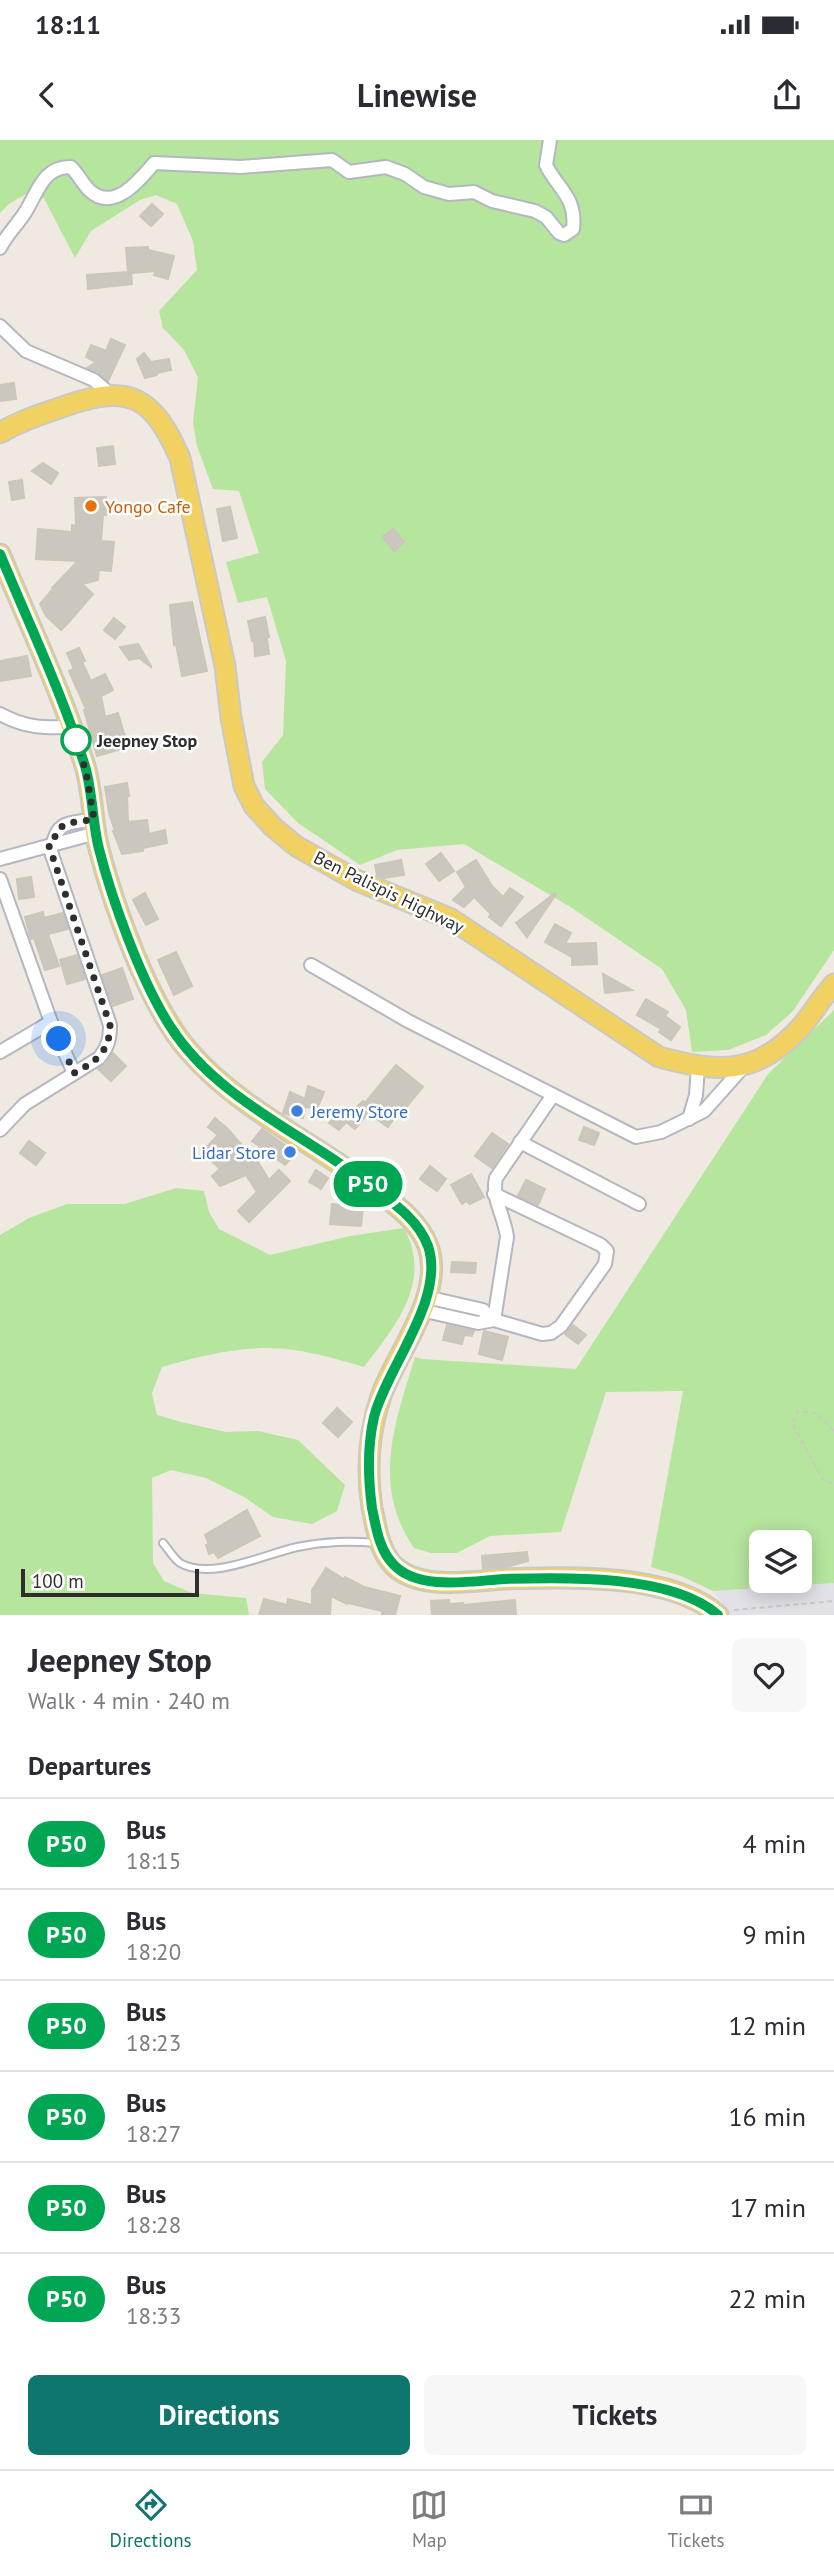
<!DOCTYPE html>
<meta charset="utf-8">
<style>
:root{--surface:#fff;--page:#f7f7f7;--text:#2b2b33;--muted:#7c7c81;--line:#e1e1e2;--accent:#0f766e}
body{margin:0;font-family:"PT Sans",sans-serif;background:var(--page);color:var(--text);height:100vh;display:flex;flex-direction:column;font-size:26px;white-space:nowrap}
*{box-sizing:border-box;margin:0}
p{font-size:23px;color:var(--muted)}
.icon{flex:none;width:38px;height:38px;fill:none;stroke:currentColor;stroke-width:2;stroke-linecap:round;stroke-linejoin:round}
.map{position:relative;height:1475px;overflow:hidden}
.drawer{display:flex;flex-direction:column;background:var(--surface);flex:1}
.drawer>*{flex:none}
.badge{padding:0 14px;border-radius:23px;font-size:24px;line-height:46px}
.fabs{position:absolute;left:749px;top:1390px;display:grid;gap:14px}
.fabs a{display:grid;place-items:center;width:63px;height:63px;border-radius:10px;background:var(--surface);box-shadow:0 4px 18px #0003;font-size:35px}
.scale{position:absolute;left:21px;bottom:18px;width:178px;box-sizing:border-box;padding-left:7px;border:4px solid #2e2e2e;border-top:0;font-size:19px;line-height:24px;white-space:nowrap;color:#2e2e2e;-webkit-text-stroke:5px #fff;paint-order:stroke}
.you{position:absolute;width:35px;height:35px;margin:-18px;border:5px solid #fff;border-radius:50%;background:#1a73e8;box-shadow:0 0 0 10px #1a73e833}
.map>.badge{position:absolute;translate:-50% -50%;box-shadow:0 0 0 4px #fff}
h2{padding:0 28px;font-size:26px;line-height:63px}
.round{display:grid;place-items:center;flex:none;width:74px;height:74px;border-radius:10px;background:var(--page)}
.head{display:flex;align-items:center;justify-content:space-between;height:119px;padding:0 28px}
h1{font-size:33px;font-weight:800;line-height:52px}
.button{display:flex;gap:14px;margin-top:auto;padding:14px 28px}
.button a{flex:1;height:80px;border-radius:10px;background:var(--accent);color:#fff;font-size:28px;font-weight:800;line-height:80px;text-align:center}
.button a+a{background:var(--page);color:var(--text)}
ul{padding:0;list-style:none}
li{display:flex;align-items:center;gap:21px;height:91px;padding:0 28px;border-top:2px solid var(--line)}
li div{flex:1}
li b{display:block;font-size:26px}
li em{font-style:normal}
li .badge{min-width:77px;font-weight:700;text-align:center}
.status{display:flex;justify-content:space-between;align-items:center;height:49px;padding:0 35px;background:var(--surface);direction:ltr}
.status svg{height:19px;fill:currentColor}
header{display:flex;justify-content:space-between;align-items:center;height:91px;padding:0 28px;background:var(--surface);font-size:32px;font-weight:800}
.dock{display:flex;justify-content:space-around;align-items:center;height:98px;border-top:2px solid var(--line);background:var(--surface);font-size:19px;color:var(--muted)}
.dock a{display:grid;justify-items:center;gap:4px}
.dock .current{color:var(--accent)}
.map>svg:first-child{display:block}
.industrial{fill:#e3e1e8}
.green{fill:#b6e59e;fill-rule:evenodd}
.building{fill:#cbc7bf;stroke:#cbc5ba;stroke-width:2}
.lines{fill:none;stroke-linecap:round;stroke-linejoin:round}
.service-casing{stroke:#b4b7c1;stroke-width:10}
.minor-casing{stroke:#b4b7c1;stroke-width:16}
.primary-casing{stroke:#c9c9c9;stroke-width:23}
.path{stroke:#c9c9c9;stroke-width:2;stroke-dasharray:5 3.5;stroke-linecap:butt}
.service{stroke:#fff;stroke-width:6}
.minor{stroke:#fff;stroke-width:12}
.primary{stroke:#f2d163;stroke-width:19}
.line-casing{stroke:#fff;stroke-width:16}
.line{stroke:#00a651;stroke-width:10}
.walk{stroke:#2e2e2e;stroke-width:7;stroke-dasharray:0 12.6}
.food-dot{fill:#e8710a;stroke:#fff;stroke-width:2.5}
.stop-dot{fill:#fff;stroke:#00a651;stroke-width:3.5}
.shop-dot{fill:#3f7fe0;stroke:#fff;stroke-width:2.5}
.labels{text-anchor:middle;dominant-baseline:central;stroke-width:5;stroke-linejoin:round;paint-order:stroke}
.food-label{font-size:18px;fill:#c56008;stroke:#fff;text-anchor:start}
.stop-label{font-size:18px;font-weight:bold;fill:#2e2e2e;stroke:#fff;text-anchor:start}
.street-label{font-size:18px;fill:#2e2e2e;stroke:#fff}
.shop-label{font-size:18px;fill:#366cbe;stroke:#fff;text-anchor:start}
</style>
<div class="status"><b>18:11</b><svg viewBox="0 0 49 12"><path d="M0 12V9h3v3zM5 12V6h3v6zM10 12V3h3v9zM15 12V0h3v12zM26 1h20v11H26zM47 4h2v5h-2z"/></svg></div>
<header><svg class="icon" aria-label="back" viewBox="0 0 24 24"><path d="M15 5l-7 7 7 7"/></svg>Linewise<svg class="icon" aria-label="share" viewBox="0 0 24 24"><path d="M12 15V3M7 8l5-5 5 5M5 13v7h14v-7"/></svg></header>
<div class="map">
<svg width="834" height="1475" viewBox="0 0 834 1475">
<rect width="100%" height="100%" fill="#efe9e1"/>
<!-- industrial -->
<path class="industrial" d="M834 1443V1475H731L713 1451Z"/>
<!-- green -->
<g class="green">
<path d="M0 0H834V810L793 871 766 895 728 910 692 912 686 870 662 829 572 768 464 704 397 710 360 725 298 683 265 649 262 622 283 595 286 521 267 457 238 463 226 422 259 413 239 351 213 349 197 306 193 283 198 237 184 210 163 188 159 171 197 130 193 101 177 64 156 55 140 60 91 91 75 118 38 47 9 64 0 73Z"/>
<path d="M834 870V1443L713 1451 681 1436 651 1427 683 1251 606 1252 561 1392 490 1396 457 1413H431L414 1408C371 1345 395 1283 415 1217L422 1219 576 1229 768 934ZM761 1402H800V1440H761Z"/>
<path d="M176 1048 204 1051 209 1072 219 1089 270 1115 350 1096 404 1088C433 1142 396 1185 364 1227 333 1218 301 1208 268 1208 232 1208 197 1217 162 1227L152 1253 157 1275 181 1282 226 1292 258 1291 298 1300 345 1345 337 1371 312 1384 273 1377 244 1357 206 1338 171 1330 152 1338 153 1423 164 1441 192 1453 246 1458 249 1475H0V1095L29 1078 67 1064H125Z"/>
</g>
<!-- building -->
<g class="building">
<path d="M152 64 163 74 151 86 140 76Z"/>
<path d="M148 107V110L174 116 168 139 154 135 156 131 131 133 132 144 88 149 87 135 128 132 126 108Z"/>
<path d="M111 199 125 205 108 241 98 232 87 228 96 222 86 217 91 205 106 211Z"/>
<path d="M144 213 151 222 169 219 171 230 157 233V235L145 238 137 219Z"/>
<path d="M14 243 16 259 0 261V245Z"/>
<path d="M113 306 115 324 99 326 97 308Z"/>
<path d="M43 323 58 333 51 344 32 331Z"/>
<path d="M22 340 24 358 12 360 9 342Z"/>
<path d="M106 357 107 375H103L101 401 114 402 111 431 99 430 98 440 82 444 93 454 68 483 66 480 68 483 61 490 46 476 40 464 53 449 52 448 78 421 36 419 38 389 72 392V385L76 386 75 358Z"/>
<path d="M230 367 237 398 223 401 217 369Z"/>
<path d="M393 389 404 402 394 411 382 397Z"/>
<path d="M192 462 207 531 182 536 176 504 174 505 170 465Z"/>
<path d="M265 477 269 497 267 498 269 514 255 516 254 500 252 501 248 481Z"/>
<path d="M114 478 125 487 115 499 104 490Z"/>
<path d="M138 504 151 526V527L139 518 129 520 120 507Z"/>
<path d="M79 508 85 521 82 522 91 541 105 534 113 550 101 556 105 577 118 573 128 607 97 616 84 570 86 569 69 531 74 529 67 513Z"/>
<path d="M27 516 31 536 0 541V521Z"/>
<path d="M127 643 129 656H127L128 682 147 680 149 694 165 690 167 703 143 708V711L122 714 113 691H115L109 673 105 647Z"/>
<path d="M441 713 454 731 439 741 426 724Z"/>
<path d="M401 720 404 735 384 738 377 735 375 725Z"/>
<path d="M476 720 492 746 503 757 510 748 523 757 501 786 489 777 491 774 474 757 464 767 453 760 466 747 457 732Z"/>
<path d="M31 737 34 757 19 759 17 739Z"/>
<path d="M145 753 158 779 146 785 133 760Z"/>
<path d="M555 753 556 754 527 797 516 783Z"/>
<path d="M43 772 44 778 63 773 68 789 48 794 59 826 45 830 34 798 31 799 25 777Z"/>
<path d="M555 784 571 793 565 804 596 803 597 824 572 825V817L545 802Z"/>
<path d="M176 812 192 846 174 855 158 820Z"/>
<path d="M77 815 85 839 67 844 60 820Z"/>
<path d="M122 828 133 859 113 866 102 835Z"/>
<path d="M603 834 632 850 605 853Z"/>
<path d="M646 859 668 872 665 876 680 887 671 900 659 892 661 889 637 875Z"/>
<path d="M113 913 126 926 111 941 98 929 106 924Z"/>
<path d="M396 925 423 947 399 976 397 974 388 987 368 973 355 989 346 982 339 990 329 983 337 972 345 978 363 961 365 963Z"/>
<path d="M308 946 324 952 317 969 305 967 303 978 283 973 290 952 305 959Z"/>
<path d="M215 978 228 989 245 1009 248 1006 269 1040 279 1030 290 1041 249 1082 238 1071 257 1052 246 1035 220 1046 212 1036 220 1029 202 1012 218 995 208 987Z"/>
<path d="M584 987 599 993 594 1005 579 1000Z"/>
<path d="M262 989 296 1013 285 1025 252 1001Z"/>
<path d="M492 993 508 1004 492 1028 475 1016Z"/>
<path d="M29 1001 45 1013 36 1025 20 1013Z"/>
<path d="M430 1026 446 1039 437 1051 420 1039Z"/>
<path d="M316 1030 328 1038 321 1049 309 1042Z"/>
<path d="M471 1034 484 1057 470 1064 466 1061 462 1064 451 1045Z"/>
<path d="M526 1040 545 1049 538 1065 518 1056Z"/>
<path d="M332 1064 363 1067 361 1086 330 1084Z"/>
<path d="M452 1122 476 1123 475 1133 451 1132Z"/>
<path d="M447 1185 474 1191 472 1196 464 1195 462 1204 443 1200Z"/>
<path d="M573 1185 586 1195 578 1204 565 1194Z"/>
<path d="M484 1191 508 1197 502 1220 479 1214Z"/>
<path d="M337 1268 352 1282 338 1297 323 1283Z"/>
<path d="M247 1370 260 1396 218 1418 214 1412 209 1414 206 1405 209 1404 205 1395Z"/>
<path d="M527 1412 528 1421 506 1427 483 1428 482 1416Z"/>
<path d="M326 1428 344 1439 345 1437 364 1447 400 1456 395 1475H382V1471L348 1463 347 1464 331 1456 330 1475H259L264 1459 287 1465 288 1459 312 1465V1450Z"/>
<path d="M449 1460V1464L463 1463V1465L515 1460 516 1475H432L431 1461Z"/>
</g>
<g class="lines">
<defs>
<path id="service" d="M163 1403C168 1409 174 1419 180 1423 211 1441 265 1414 297 1407 326 1401 349 1401 378 1403"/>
<g id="minor">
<path d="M0 108C7 94 18 84 26 71 38 51 44 26 71 27 78 34 83 44 89 50 113 73 139 41 154 23L241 27 332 20 349 32 386 27 405 34 424 47 449 54 474 52 492 61 535 71 546 77 559 93 564 95 573 89C577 57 557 48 546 25L550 0"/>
<path d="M0 186 26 211 94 240 110 254"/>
<path d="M0 574C26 588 43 588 72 587"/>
<path d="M53 704C58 679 72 684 95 679"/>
<path d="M0 719 96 693"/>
<path d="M0 739 51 882 0 912"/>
<path d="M311 825 408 881 636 997 661 992 704 971 745 925"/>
<path d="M51 882 74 933"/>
<path d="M689 979 696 955 698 927"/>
<path d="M0 990 25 964 99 918C108 907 110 899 110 885L49 706"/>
<path d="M520 1002 639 1064"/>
<path d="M426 1157 483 1170 491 1180"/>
<path d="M421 1170 478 1183 494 1180 542 1194 551 1193 561 1186 605 1124 607 1111 601 1105 494 1054"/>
<path d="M494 1180 507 1097C505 1077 491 1058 496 1038L553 955"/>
</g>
<g id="primary">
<path d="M0 293C21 280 43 274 65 266 130 243 153 257 180 318L225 526 231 578 244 646 254 666 273 687 296 706 356 740 451 779 659 917C718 933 757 936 801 887 813 873 822 857 834 844"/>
<path d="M0 414C29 484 62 553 85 626 93 653 92 682 99 709 114 767 149 865 188 910 239 970 316 1003 377 1051 397 1066 419 1082 428 1106 445 1155 397 1211 381 1256 369 1292 366 1330 372 1368 376 1387 379 1410 393 1425 419 1451 471 1441 504 1439 565 1437 670 1432 718 1475"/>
</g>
</defs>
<!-- service casing -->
<use href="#service" class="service-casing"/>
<!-- minor casing -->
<use href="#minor" class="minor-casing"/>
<!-- primary casing -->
<use href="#primary" class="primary-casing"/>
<!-- path -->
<g class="path">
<path d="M834 1291 817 1273 798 1271 792 1283 823 1340 834 1344"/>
<path d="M734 1470 834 1461"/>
</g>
<!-- service -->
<use href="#service" class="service"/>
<!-- minor -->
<use href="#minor" class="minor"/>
<!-- primary -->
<use href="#primary" class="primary"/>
</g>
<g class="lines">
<defs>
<path id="line" d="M0 414C29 484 62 553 85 626 93 653 92 682 99 709 112 760 141 841 170 886 217 960 305 994 371 1046 393 1063 418 1079 428 1106 446 1159 387 1227 374 1277 367 1307 368 1338 372 1368 376 1387 379 1410 394 1425 419 1451 471 1441 504 1439 563 1437 672 1434 718 1475"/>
</defs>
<!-- line casing -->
<use href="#line" class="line-casing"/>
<!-- line -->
<use href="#line" class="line"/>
<!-- walk -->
<path class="walk" d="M59 899 74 933C96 922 110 911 110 885L49 706 53 704C58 679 71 684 94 679L86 632 76 600"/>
</g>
<!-- markers -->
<circle class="food-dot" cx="91" cy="366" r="7"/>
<circle class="stop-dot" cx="76" cy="600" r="14"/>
<g class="shop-dot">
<circle cx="297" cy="971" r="7"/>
<circle cx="290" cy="1012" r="7"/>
</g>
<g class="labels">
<!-- food labels -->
<g class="food-label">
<text x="105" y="366">Yongo Cafe</text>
</g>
<!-- stop labels -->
<g class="stop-label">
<text x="97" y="600">Jeepney Stop</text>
</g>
<!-- street labels -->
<g class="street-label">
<text transform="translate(389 752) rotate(26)">Ben Palispis Highway</text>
</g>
<!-- shop labels -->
<g class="shop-label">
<text x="311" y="971">Jeremy Store</text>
<text x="276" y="1012" text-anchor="end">Lidar Store</text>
</g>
</g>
</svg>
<div class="fabs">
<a><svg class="icon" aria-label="layers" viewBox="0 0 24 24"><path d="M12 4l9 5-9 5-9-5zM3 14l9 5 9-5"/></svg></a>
</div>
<div class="scale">100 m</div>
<div class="you" style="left:59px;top:899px"></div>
<b class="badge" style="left:368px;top:1044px;background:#00a651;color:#fff">P50</b>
</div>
<section class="drawer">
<div class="head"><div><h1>Jeepney Stop</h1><p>Walk · 4 min · 240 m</p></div><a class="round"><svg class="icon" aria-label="heart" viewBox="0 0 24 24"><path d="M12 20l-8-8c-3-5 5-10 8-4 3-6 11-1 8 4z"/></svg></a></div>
<h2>Departures</h2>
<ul>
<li><span class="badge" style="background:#00a651;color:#fff">P50</span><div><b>Bus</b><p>18:15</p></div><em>4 min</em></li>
<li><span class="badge" style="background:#00a651;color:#fff">P50</span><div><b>Bus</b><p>18:20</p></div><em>9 min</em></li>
<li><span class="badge" style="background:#00a651;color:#fff">P50</span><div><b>Bus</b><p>18:23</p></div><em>12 min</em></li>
<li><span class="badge" style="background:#00a651;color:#fff">P50</span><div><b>Bus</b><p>18:27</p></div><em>16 min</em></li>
<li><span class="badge" style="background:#00a651;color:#fff">P50</span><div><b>Bus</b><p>18:28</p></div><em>17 min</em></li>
<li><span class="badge" style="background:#00a651;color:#fff">P50</span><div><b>Bus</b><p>18:33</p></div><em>22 min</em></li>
</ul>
<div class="button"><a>Directions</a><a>Tickets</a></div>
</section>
<nav class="dock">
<a class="current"><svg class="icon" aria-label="directions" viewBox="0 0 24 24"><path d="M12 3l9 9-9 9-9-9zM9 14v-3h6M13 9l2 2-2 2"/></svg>Directions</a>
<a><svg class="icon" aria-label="map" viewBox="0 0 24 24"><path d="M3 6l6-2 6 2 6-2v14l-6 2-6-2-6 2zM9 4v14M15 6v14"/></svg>Map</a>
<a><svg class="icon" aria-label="tickets" viewBox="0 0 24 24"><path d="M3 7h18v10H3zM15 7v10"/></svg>Tickets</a>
</nav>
